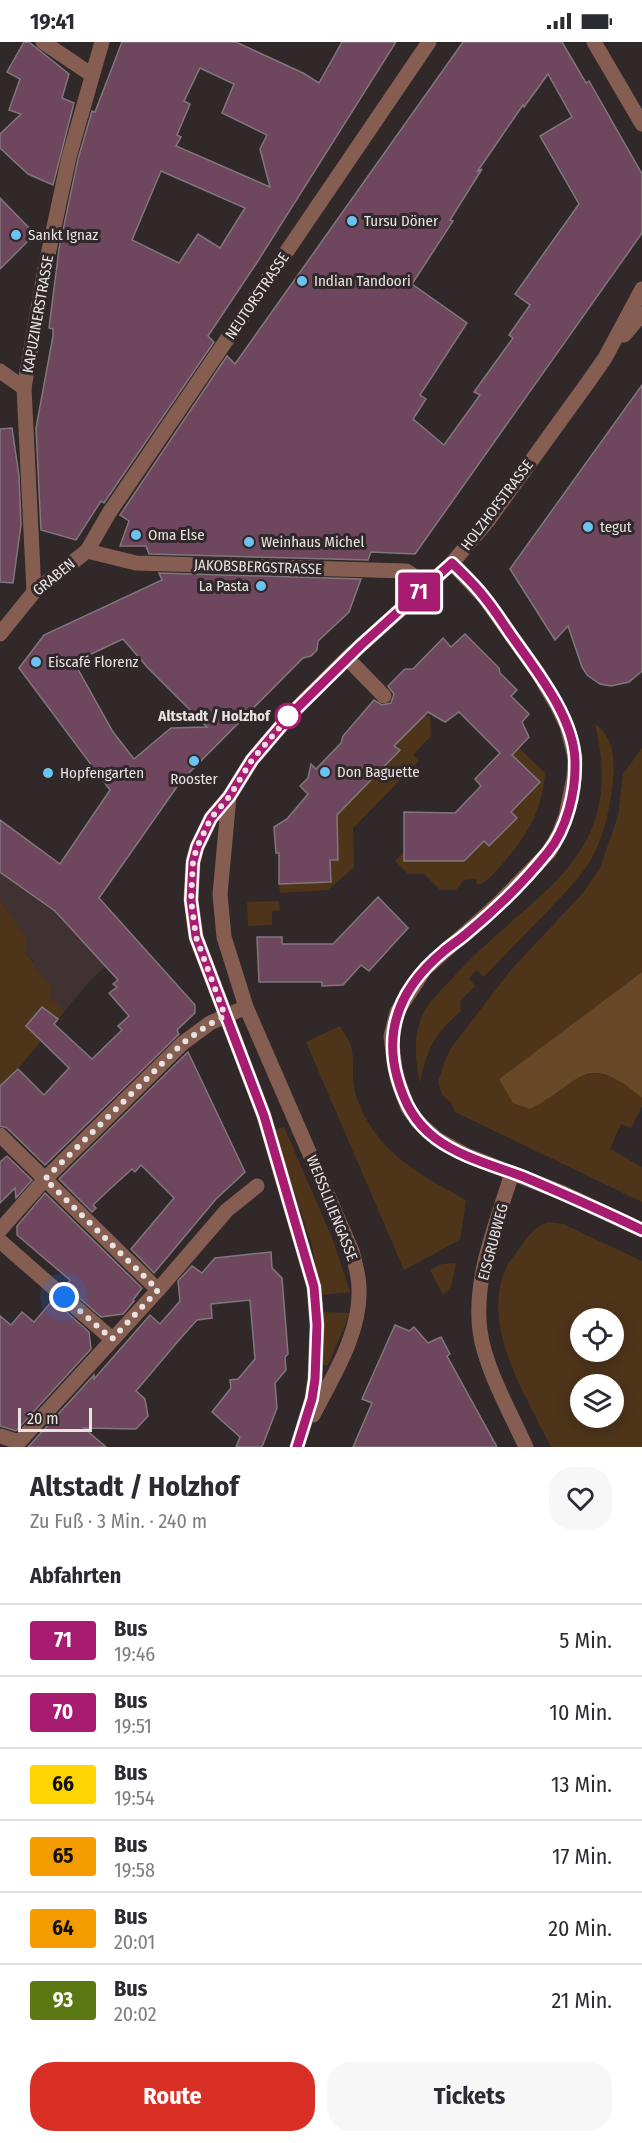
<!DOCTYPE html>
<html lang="de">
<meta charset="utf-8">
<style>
:root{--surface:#fff;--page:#f7f7f7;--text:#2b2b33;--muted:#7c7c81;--line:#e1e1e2;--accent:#d93025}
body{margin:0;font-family:"Fira Sans Condensed",sans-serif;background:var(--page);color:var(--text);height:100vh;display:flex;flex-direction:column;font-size:22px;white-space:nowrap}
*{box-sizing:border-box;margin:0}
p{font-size:20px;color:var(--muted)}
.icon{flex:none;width:33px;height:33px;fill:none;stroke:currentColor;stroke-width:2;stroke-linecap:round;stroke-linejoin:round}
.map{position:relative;height:1405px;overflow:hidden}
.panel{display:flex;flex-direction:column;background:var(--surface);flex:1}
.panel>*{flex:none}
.badge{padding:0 12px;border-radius:4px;font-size:21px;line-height:39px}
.tools{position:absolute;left:570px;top:1266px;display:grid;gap:12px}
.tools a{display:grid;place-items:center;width:54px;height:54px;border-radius:50%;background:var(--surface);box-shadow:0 3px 15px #0003;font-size:30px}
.scale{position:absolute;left:18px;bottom:15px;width:74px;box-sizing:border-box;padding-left:6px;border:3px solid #e8e2e2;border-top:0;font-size:16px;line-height:21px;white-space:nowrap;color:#e8e2e2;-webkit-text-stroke:4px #312829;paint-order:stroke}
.you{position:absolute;width:30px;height:30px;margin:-15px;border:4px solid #fff;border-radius:50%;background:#1a73e8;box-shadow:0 0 0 9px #1a73e833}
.map>.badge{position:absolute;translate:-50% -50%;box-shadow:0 0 0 3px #fff}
h2{padding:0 30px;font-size:22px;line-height:54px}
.round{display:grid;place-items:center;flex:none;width:63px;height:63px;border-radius:24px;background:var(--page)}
.overview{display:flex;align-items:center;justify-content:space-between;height:102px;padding:0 30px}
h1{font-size:28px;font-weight:700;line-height:45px}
.primary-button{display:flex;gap:12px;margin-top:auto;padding:12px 30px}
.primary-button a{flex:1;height:69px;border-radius:24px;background:var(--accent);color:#fff;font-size:24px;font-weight:700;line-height:69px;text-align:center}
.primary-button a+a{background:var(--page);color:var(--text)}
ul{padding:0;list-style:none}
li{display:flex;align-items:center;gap:18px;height:72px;padding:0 30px;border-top:2px solid var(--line)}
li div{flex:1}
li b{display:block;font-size:22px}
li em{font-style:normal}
li .badge{min-width:66px;font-weight:700;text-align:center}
.status{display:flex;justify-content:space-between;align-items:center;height:42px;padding:0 30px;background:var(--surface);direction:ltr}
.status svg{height:16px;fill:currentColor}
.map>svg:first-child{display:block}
.built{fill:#403133}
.green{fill:#4e351a;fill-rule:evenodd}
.forest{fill:#684927}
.building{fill:#6e465d;stroke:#80777c;stroke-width:1.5;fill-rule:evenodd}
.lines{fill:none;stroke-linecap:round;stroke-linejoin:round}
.minor{stroke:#865e51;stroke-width:15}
.line-casing{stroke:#fff;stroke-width:14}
.line{stroke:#a71b71;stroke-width:9}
.walk{stroke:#e8e2e2;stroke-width:6;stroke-dasharray:0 10.8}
.poi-dot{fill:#6bc3f2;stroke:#312829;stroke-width:2}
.stop-dot{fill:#fff;stroke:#a71b71;stroke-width:3}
.labels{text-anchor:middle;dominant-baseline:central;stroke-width:6;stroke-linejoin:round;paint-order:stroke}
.poi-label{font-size:15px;fill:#e8e2e2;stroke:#312829;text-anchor:start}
.street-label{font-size:15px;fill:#e8e2e2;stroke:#312829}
.stop-label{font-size:15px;font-weight:bold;fill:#e8e2e2;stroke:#312829;text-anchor:end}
</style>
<div class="status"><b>19:41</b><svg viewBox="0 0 49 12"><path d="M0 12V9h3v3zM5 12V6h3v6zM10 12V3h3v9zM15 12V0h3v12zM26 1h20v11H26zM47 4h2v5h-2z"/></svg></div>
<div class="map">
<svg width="642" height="1405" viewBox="0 0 642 1405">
<rect width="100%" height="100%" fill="#312829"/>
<!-- built -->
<path class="built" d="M0 806 82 838 135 896 89 940 65 969 47 954 53 945 34 925V920L25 910V893L0 858Z"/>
<!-- green -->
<g class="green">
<path d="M430 674 431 694 413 713 419 719 353 786 354 825 328 848 280 851 279 842 330 840V818L337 773 399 708 394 704 423 675Z"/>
<path d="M595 682C614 695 615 718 613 740 610 761 607 783 598 803 587 831 565 850 545 872 524 893 504 914 484 935L476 928 469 936 475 944 460 959 461 969C434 993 427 1006 420 1041 415 1019 413 995 422 974 429 958 446 944 457 931 534 848 628 818 595 682Z"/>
<path d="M519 706 545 731C542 772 525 796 499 826 492 833 486 841 477 843L476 837 464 838 456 848H440L424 832H408L395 819 404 810 473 809 484 799 490 804 517 776 511 770 540 740 510 711 515 710Z"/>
<path d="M642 706V930L499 1037 545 1059C586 1026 600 1020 642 1056V1064L631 1086 621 1082 610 1107 642 1125V1160L455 1070 451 1061 442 1052 438 1040 444 1021 451 1006 510 929 582 852 600 826 618 774 623 732Z"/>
<path d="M0 858 25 893V910L34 921V925L53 945 48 954 65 969 18 1027 0 1044Z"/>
<path d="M279 859 280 868 272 869V883L248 884 247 860Z"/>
<path d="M340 984C343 990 349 997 351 1004 355 1018 351 1035 355 1050 372 1108 417 1131 466 1158L460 1198 404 1228 306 1000Z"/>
<path d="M284 1085 333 1198 350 1250 321 1253 312 1203 275 1091 277 1087Z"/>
<path d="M549 1180 563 1182 642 1219V1405H551C526 1354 480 1284 506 1226 508 1221 513 1216 516 1211 526 1198 532 1185 549 1180ZM580 1276H614V1310H580ZM580 1342H614V1376H580Z"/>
<path d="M456 1221 451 1245 443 1253 430 1228 442 1222Z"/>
<path d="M323 1270 350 1271 328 1323 321 1324Z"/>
</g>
<!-- forest -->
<path class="forest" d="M642 930V1056C584 1007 582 1041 530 1067L513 1061 499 1037Z"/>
<!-- building -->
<g class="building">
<path d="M24 0H29L69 32 62 56 74 61 53 143 28 132 0 106V92L21 72 9 68 20 37 7 30Z"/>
<path d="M122 0H236L303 31 319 41 342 0H396L256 222 208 294 214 300 104 461 101 459 76 498 41 488 36 386 53 294V287L49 286 59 207 78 117 92 69 95 70ZM200 26 234 42 222 71 267 93 260 107 270 145 176 104 181 95 177 93 190 62 184 59ZM161 129 245 166 220 206 198 192 179 221 132 198Z"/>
<path d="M463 0H562L586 41 589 39 642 132V191L415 512 371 510 368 518 149 512 146 504H120L129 479 120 473 227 314 235 322ZM548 32 572 75 540 94 579 162 515 252 530 263 509 293 513 296 474 350 480 353 444 403 413 377 426 357 420 353 467 281 412 242 453 179 450 178 482 127 477 130 523 63 524 65Z"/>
<path d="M0 156 35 192 0 227Z"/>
<path d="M642 343V629L629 640 611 644 600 642 587 633 582 625 568 584 555 598 510 527Z"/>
<path d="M12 386 19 434 21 483 13 541 0 540V387Z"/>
<path d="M159 531 361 537 349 570 318 599 317 608 311 614 303 616 181 739 99 856 195 963V971L177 988 179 992 45 1123 7 1086 0 1084V1044L18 1027 44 1053 69 1026 26 984 42 965 58 977 54 982 92 1017 122 988 118 984 129 974 109 951 117 945 113 942 118 938 55 869 0 830V778L60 822 110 748 19 626 44 593 162 538ZM123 597 148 626 207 685 171 686 134 717 113 690 74 620Z"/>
<path d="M465 592 499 626 500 631 517 648 511 654 529 672 522 680 529 695 512 713 540 740 511 770 517 776 489 804 484 799 464 819H404V770L455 771 481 744 475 737 500 711 459 670 445 680 428 670 394 704 400 708 337 773 338 818H330L331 840 279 842V811H276L274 785 287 777 308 752 300 744 308 736 311 722 316 727 341 701 343 694 374 658 382 663 391 661 394 652 388 644 405 627H413L443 596 451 605Z"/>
<path d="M378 855 408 886 369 929 361 923 343 943 322 944V940H259L257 895H282V902H333Z"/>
<path d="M188 1010 245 1130 216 1157 154 1231 131 1207 174 1156 141 1123 135 1130 132 1127 111 1146 93 1163 96 1166 92 1170 59 1137Z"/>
<path d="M7 1114 32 1138 16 1156 15 1146 0 1161V1120Z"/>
<path d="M45 1151 142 1246 133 1258 134 1259 123 1272 101 1275 66 1244 70 1238 17 1193V1184Z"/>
<path d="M271 1210 272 1226 282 1236 288 1312 285 1315 286 1328 275 1341 277 1366 262 1405H236L240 1395 212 1370 231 1346 230 1338 238 1337 255 1317 250 1258 211 1262 212 1276 197 1278 179 1298 136 1349 145 1357 148 1374 136 1387 84 1386 106 1405H28L94 1333V1337L150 1273 160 1282 180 1259 178 1239 192 1224 202 1231 215 1216Z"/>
<path d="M53 1258 89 1290 91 1307 16 1389 0 1384V1274L11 1283 22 1270 34 1280Z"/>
<path d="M395 1283 409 1289 414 1285 428 1301 441 1295 450 1312 447 1314 497 1405H353L372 1361 362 1357Z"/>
</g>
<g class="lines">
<!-- minor -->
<g class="minor">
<path d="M43 0 92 33"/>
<path d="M594 0 642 82"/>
<path d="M624 293 642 272"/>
<path d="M0 329 24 346"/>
<path d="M87 509 136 521 406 529 411 532 424 546"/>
<path d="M452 521 484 555 538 631 558 665 567 684 575 716 574 735 566 774 559 792 549 810 498 862 425 927 397 970 391 994 395 1026 398 1039 408 1066 418 1080 437 1097 466 1113 563 1151 642 1188"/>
<path d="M34 550 24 346 45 227 69 115 102 0"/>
<path d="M0 592 34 550 87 509 109 471 429 0"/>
<path d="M347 616 384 654"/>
<path d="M229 755 220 852 224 895 246 965 352 1209C355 1221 359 1234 359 1246 361 1291 333 1334 313 1373"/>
<path d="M0 1093 158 1248"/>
<path d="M512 1131C497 1181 473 1235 480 1289 485 1326 510 1370 526 1405"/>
<path d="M0 1188 45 1137 183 1001 210 981 246 965"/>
<path d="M0 1199 112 1297"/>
<path d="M0 1394 19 1400 158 1248 227 1168 257 1144"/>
<path d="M297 1405 312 1357 315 1337 317 1283 314 1245 264 1074 196 895 191 858 193 820 197 805 211 776 229 755 252 718 292 671 347 616 452 521 487 480 589 339 605 316 642 247"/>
</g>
</g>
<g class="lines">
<defs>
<path id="line" d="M297 1405 312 1357 315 1337 317 1283 314 1245 264 1074 196 895 191 858 193 820 197 805 211 776 229 755 252 718 292 671 360 604 452 521C463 532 475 543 484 555 494 567 502 580 511 593 535 627 574 675 575 719 576 749 567 787 548 810 524 840 495 868 466 892 459 898 451 903 444 909 404 942 383 983 397 1035 404 1060 414 1080 435 1096 460 1115 495 1124 524 1135 564 1152 603 1169 642 1188"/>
</defs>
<!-- line casing -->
<use href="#line" class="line-casing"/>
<!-- line -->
<use href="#line" class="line"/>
<!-- walk -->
<path class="walk" d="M64 1255 112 1297 158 1248 45 1137 183 1001 208 983 225 974 196 895 191 858 193 820 197 805 211 776 229 755 252 718 292 671 288 674"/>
</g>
<!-- markers -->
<g class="poi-dot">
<circle cx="352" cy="179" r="6"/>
<circle cx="16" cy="193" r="6"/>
<circle cx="302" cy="239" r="6"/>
<circle cx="588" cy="485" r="6"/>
<circle cx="136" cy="493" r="6"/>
<circle cx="249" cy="500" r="6"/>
<circle cx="261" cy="544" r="6"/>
<circle cx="36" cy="620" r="6"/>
<circle cx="194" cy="719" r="6"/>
<circle cx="325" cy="730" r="6"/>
<circle cx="48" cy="731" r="6"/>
</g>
<circle class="stop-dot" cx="288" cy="674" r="12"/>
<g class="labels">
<!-- poi labels -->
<g class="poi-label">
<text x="364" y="179">Tursu Döner</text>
<text x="28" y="193">Sankt Ignaz</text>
<text x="314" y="239">Indian Tandoori</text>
<text x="600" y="485">tegut</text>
<text x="148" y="493">Oma Else</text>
<text x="261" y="500">Weinhaus Michel</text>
<text x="249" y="544" text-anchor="end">La Pasta</text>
<text x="48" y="620">Eiscafé Florenz</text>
<text x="337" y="730">Don Baguette</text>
<text x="60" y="731">Hopfengarten</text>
<text x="194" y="737" text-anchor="middle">Rooster</text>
</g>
<!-- street labels -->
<g class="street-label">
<text transform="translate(257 254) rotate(-56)">NEUTORSTRASSE</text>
<text transform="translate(38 272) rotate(-80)">KAPUZINERSTRASSE</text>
<text transform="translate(497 463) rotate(-53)">HOLZHOFSTRASSE</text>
<text transform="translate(258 525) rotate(2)">JAKOBSBERGSTRASSE</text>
<text transform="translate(54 535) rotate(-39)">GRABEN</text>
<text transform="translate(332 1166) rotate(68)">WEISSLILIENGASSE</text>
<text transform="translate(493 1200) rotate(-75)">EISGRUBWEG</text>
</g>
<!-- stop labels -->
<g class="stop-label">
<text x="270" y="674">Altstadt / Holzhof</text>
</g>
</g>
</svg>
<div class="tools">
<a><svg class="icon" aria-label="locate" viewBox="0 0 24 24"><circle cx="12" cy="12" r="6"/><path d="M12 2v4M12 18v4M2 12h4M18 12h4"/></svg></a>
<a><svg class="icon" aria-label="layers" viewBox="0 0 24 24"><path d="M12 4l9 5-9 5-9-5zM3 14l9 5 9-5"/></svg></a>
</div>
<div class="scale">20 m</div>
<div class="you" style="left:64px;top:1255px"></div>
<b class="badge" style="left:419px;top:550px;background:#a71b71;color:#fff">71</b>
</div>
<section class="panel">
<div class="overview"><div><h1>Altstadt / Holzhof</h1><p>Zu Fuß · 3 Min. · 240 m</p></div><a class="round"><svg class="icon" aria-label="heart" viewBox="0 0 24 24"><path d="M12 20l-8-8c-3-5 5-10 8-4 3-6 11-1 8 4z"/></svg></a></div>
<h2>Abfahrten</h2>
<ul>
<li><span class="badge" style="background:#a71b71;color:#fff">71</span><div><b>Bus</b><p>19:46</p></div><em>5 Min.</em></li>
<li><span class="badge" style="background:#a71b71;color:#fff">70</span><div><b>Bus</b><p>19:51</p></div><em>10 Min.</em></li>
<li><span class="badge" style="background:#ffd500;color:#111">66</span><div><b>Bus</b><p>19:54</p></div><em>13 Min.</em></li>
<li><span class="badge" style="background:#f59c00;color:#111">65</span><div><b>Bus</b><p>19:58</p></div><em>17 Min.</em></li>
<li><span class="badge" style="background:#f59c00;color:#111">64</span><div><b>Bus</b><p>20:01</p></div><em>20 Min.</em></li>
<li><span class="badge" style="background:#5b7813;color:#fff">93</span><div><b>Bus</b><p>20:02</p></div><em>21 Min.</em></li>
</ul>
<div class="primary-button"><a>Route</a><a>Tickets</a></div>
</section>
